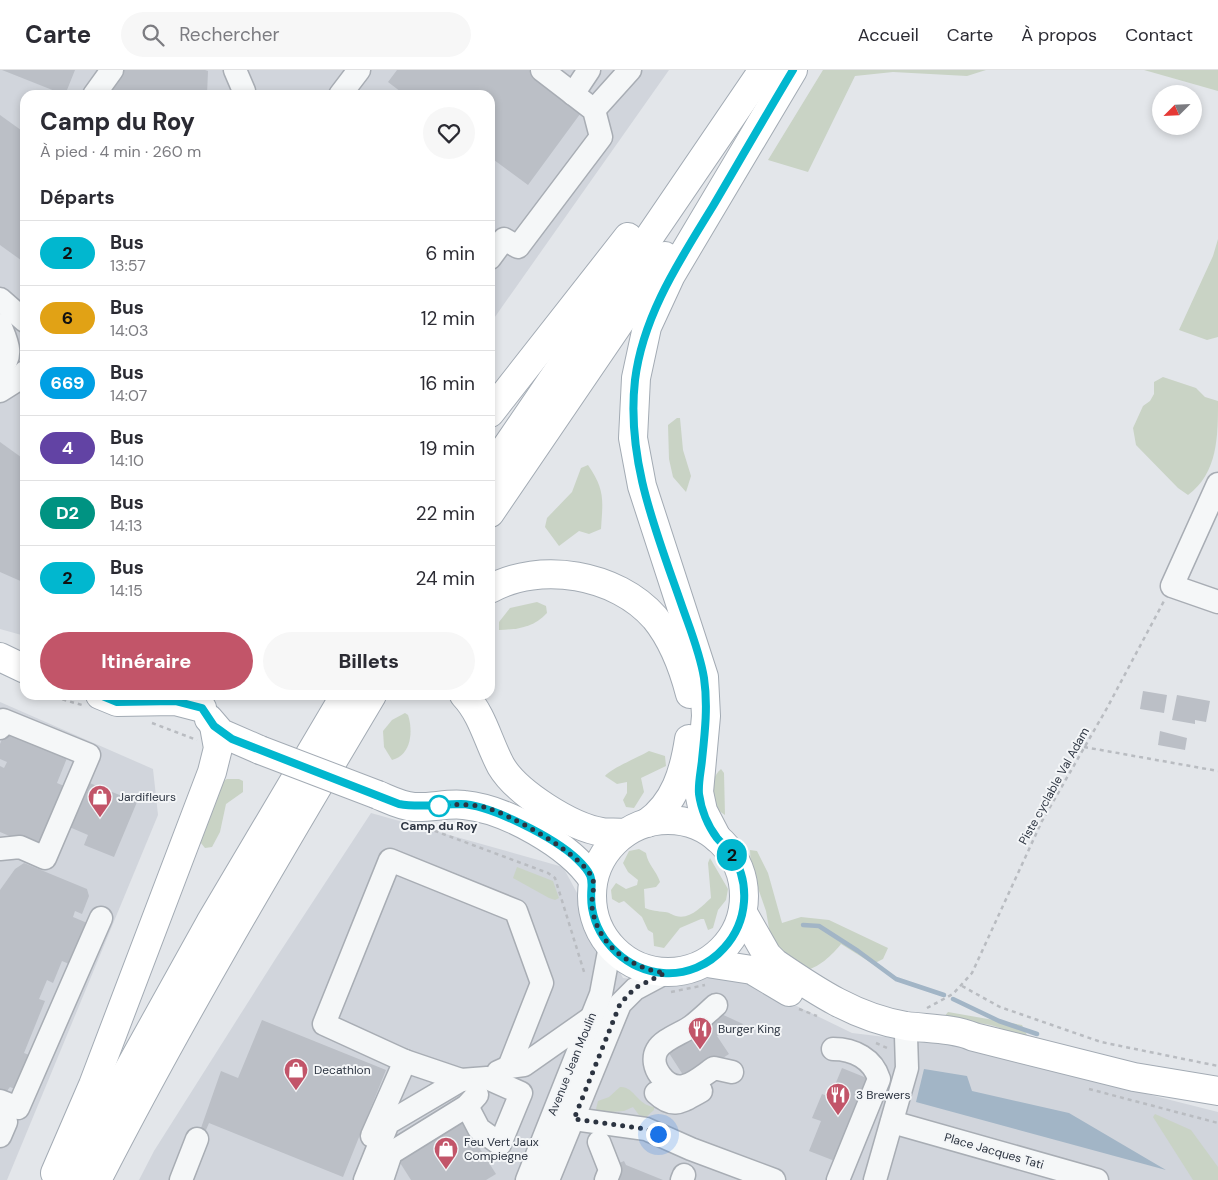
<!DOCTYPE html>
<html lang="fr">
<meta charset="utf-8">
<style>
:root{--surface:#fff;--page:#f7f7f7;--text:#2b2b33;--muted:#7c7c81;--line:#e1e1e2;--accent:#c25569}
body{margin:0;font-family:"DM Sans",sans-serif;background:var(--page);color:var(--text);height:100vh;display:flex;flex-direction:column;font-size:19px;white-space:nowrap}
*{box-sizing:border-box;margin:0}
p{font-size:16px;color:var(--muted)}
.icon{flex:none;width:28px;height:28px;fill:none;stroke:currentColor;stroke-width:2;stroke-linecap:round;stroke-linejoin:round}
.map{position:relative;flex:1;overflow:hidden}
.drawer{position:absolute;left:20px;top:20px;width:475px;height:610px;display:flex;flex-direction:column;background:var(--surface);border-radius:15px;box-shadow:0 2px 8px #0003}
.drawer>*{flex:none}
.badge{padding:0 10px;border-radius:16px;font-size:18px;line-height:32px}
.needle{width:32px;rotate:246deg}
.buttons{position:absolute;left:1152px;top:15px;display:grid;gap:10px}
.buttons a{display:grid;place-items:center;width:50px;height:50px;border-radius:50%;background:var(--surface);box-shadow:0 2px 8px #0003;font-size:25px}
.you{position:absolute;width:25px;height:25px;margin:-12px;border:4px solid #fff;border-radius:50%;background:#1a73e8;box-shadow:0 0 0 8px #1a73e833}
.map>.badge{position:absolute;translate:-50% -50%;box-shadow:0 0 0 2px #fff}
h2{padding:0 20px;font-size:19px;line-height:45px}
.round{display:grid;place-items:center;flex:none;width:52px;height:52px;border-radius:26px;background:var(--page)}
.overview{display:flex;align-items:center;justify-content:space-between;height:85px;padding:0 20px}
h1{font-size:24px;font-weight:800;line-height:38px}
.cta{display:flex;gap:10px;margin-top:auto;padding:10px 20px}
.cta a{flex:1;height:58px;border-radius:30px;background:var(--accent);color:#fff;font-size:20px;font-weight:800;line-height:58px;text-align:center}
.cta a+a{background:var(--page);color:var(--text)}
ul{padding:0;list-style:none}
li{display:flex;align-items:center;gap:15px;height:65px;padding:0 20px;border-top:1px solid var(--line)}
li div{flex:1}
li b{display:block;font-size:19px}
li em{font-style:normal}
li .badge{min-width:55px;font-weight:700;text-align:center}
header{display:flex;align-items:center;gap:30px;box-sizing:border-box;height:70px;padding:0 25px;background:var(--surface);border-bottom:1px solid var(--line)}
header strong{font-size:24px}
nav{display:flex;gap:28px;margin-inline-start:auto;font-size:18px}
.search{width:350px;height:45px;background:var(--page);display:flex;align-items:center;gap:12px;box-sizing:border-box;padding:0 18px;border-radius:28px;color:var(--muted);font-size:19px}
.map>svg:first-child{display:block}
.built{fill:#d1d5dc}
.green{fill:#c9d3c5}
.water{fill:#a2b5c6}
.lines{fill:none;stroke-linecap:round;stroke-linejoin:round}
.stream{stroke:#a2b5c6;stroke-width:4.5}
.building{fill:#bbbfc6}
.minor-casing{stroke:#a8adb4;stroke-width:25}
.major-casing{stroke:#a3abb4;stroke-width:30}
.path{stroke:#b9bcc1;stroke-width:2.5;stroke-dasharray:4 4;stroke-linecap:butt}
.minor{stroke:#f5f7f8;stroke-width:22}
.major{stroke:#fff;stroke-width:28}
.major-bridge-casing{stroke:#a3abb4;stroke-width:30;stroke-linecap:butt}
.major-bridge{stroke:#fff;stroke-width:28}
.line-casing{stroke:#fff;stroke-width:11}
.line{stroke:#01b7cf;stroke-width:8}
.walk{stroke:#2c3441;stroke-width:5;stroke-dasharray:0 9}
.stop-dot{fill:#fff;stroke:#01b7cf;stroke-width:2.5}
.labels{text-anchor:middle;dominant-baseline:central;stroke-width:4;stroke-linejoin:round;paint-order:stroke}
.street-label{font-size:12px;fill:#2c3441;stroke:#f3f5f7}
.poi-label{font-size:12px;fill:#2c3441;stroke:#f3f5f7;text-anchor:start}
.stop-label{font-size:12px;font-weight:bold;fill:#2c3441;stroke:#f3f5f7}
</style>
<header>
<strong>Carte</strong>
<div class="search"><svg class="icon" aria-label="search" viewBox="0 0 24 24"><circle cx="10" cy="10" r="6"/><path d="M15 15l6 6"/></svg>Rechercher</div>
<nav><a>Accueil</a><a>Carte</a><a>À propos</a><a>Contact</a></nav>
</header>
<div class="map">
<svg width="1218" height="1110" viewBox="0 0 1218 1110">
<rect width="100%" height="100%" fill="#e3e6ea"/>
<!-- built -->
<g class="built">
<path d="M0 0H669L490 254V25H25V566L0 559Z"/>
<path d="M0 632 153 699 158 745 7 1110H0Z"/>
<path d="M371 743 563 797 623 908 673 913 733 905 852 963 952 975 1218 1042V1110H139L154 1081 276 888Z"/>
</g>
<!-- green -->
<g class="green">
<path d="M823 0H986L967 6 893 2 855 6 808 102 768 90Z"/>
<path d="M1144 0H1218V21Z"/>
<path d="M1218 169V267L1207 270 1179 260 1213 186Z"/>
<path d="M1163 307 1196 318 1205 327 1218 331C1218 366 1218 403 1188 425L1178 418 1136 375 1133 358 1143 336 1150 331 1154 324V312Z"/>
<path d="M677 348H680L683 380 691 406 686 422 673 407 669 389 668 355Z"/>
<path d="M588 395C605 420 603 429 601 459L589 464 579 461 559 476 545 457 547 448 572 422 581 398Z"/>
<path d="M537 532 546 536 547 543C533 558 518 559 499 560V552L510 538Z"/>
<path d="M405 643 408 645C413 660 412 685 392 690L384 677 383 661 392 650Z"/>
<path d="M649 681 665 686 666 696 641 708 644 722 634 738 626 737 623 730 627 723V712L617 714 605 706C610 699 639 687 649 681Z"/>
<path d="M721 699 724 703 725 745C708 736 708 710 721 699Z"/>
<path d="M227 709H239L243 711V722L226 734 220 762 212 777 205 778 196 767 221 712Z"/>
<path d="M639 779 646 783C648 795 656 800 660 812L656 817 644 819 645 838C652 841 657 841 665 842 669 842 672 845 676 846 690 850 702 836 711 828L708 793 710 788 728 819 726 830 718 840 713 858 708 860 704 849H701L680 858 664 878 654 876 653 863 648 860 642 847 624 831 619 833 612 829 611 820 616 813 626 819 637 815 638 810 628 802 623 793 629 781Z"/>
<path d="M750 780 757 781 768 803 782 853 801 847 829 850 888 878 883 889 873 894 841 874C832 885 813 905 797 899 791 897 785 892 780 889L770 864 766 841 751 798Z"/>
<path d="M517 797 553 811 559 828 555 830 549 828 513 808Z"/>
<path d="M948 942 1022 955 1027 965C1012 966 1004 958 990 955 974 951 959 954 944 947Z"/>
<path d="M620 1017C634 1016 637 1035 654 1037V1040L646 1047 639 1045 633 1037 624 1041 599 1043 596 1039 598 1031 609 1027Z"/>
<path d="M1155 1044 1191 1060 1218 1097V1110H1193L1153 1047Z"/>
</g>
<!-- water -->
<path class="water" d="M924 999 967 1006 972 1021 1069 1043 1166 1100 916 1032Z"/>
<g class="lines">
<!-- stream -->
<g class="stream">
<path d="M803 855 819 856 858 881 896 909 944 925"/>
<path d="M953 929 999 951 1037 964"/>
</g>
</g>
<!-- building -->
<g class="building">
<path d="M2 0H75L65 25Z"/>
<path d="M122 0H205L208 1 207 25H105Z"/>
<path d="M397 0H529L583 40 528 115 490 87V25H405L388 12Z"/>
<path d="M0 45 25 63V193L0 175Z"/>
<path d="M0 372 25 390V513L0 502Z"/>
<path d="M1143 621 1167 625 1164 643 1140 639Z"/>
<path d="M1177 625 1210 631 1206 652 1195 650V654L1172 650Z"/>
<path d="M1160 661 1187 668 1185 680 1158 675Z"/>
<path d="M5 662 67 688 57 713 69 718 43 780 0 762V696L4 698 7 692 0 689V674Z"/>
<path d="M87 712 137 732 114 787 84 775 88 765 67 756Z"/>
<path d="M24 793 87 819 89 826 82 844 75 841 73 847 92 855 74 896 62 891 53 913 47 910 39 929 45 931 24 983 29 985 15 1019 10 1017 6 1022 0 1023V820L15 799Z"/>
<path d="M717 942 743 954 737 966 725 961 717 966 729 984 687 1011 667 980Z"/>
<path d="M262 950 386 1000 343 1107 209 1053 206 1060 201 1058 221 1001 238 1008Z"/>
<path d="M842 998 874 1011 840 1093 809 1081 821 1051 812 1048 822 1024 830 1027Z"/>
<path d="M461 1049 496 1104 486 1110H411L397 1088Z"/>
<path d="M624 1091 626 1095 663 1110H614L617 1094Z"/>
</g>
<g class="lines">
<defs>
<g id="minor">
<path d="M235 0 244 21 243 25"/>
<path d="M573 24 589 0"/>
<path d="M94 25 112 0"/>
<path d="M340 25 359 0"/>
<path d="M594 40 630 0"/>
<path d="M490 188 504 169 518 177 601 67 594 40 542 0"/>
<path d="M0 229 25 251"/>
<path d="M0 255C6 270 15 286 0 298"/>
<path d="M0 321 19 309 25 302"/>
<path d="M1218 414 1172 516 1218 532"/>
<path d="M0 658 3 650 89 685 45 788 20 777 0 779"/>
<path d="M716 935C708 942 701 949 692 956 683 963 663 969 657 980 648 996 666 1020 684 1016 694 1014 705 1004 714 998L732 1002"/>
<path d="M833 979C854 979 873 989 879 1009L838 1110"/>
<path d="M498 1002 509 997 524 995 591 948"/>
<path d="M656 1023C674 1040 682 1031 701 1021"/>
<path d="M0 1031 18 1038 101 848"/>
<path d="M467 1036 479 1059 500 1074 521 1023 487 1008 461 1010 405 991 324 954 390 790 516 841 542 913 509 997"/>
<path d="M0 1049 6 1052 0 1066"/>
<path d="M574 1049 646 1059 691 1079 774 1110"/>
<path d="M892 1052 1097 1110"/>
<path d="M372 1066 405 991"/>
<path d="M599 1072 610 1100 606 1110"/>
<path d="M181 1110 197 1069"/>
<path d="M365 1110 388 1053 461 1010"/>
<path d="M382 1110 391 1083 467 1036 477 1025"/>
<path d="M527 1110 601 924 610 876"/>
<path d="M548 1110 620 934 635 919 665 903"/>
<path d="M682 1110 684 1105"/>
<path d="M875 1110 907 998 906 966"/>
</g>
<g id="major">
<path d="M490 343 628 167"/>
<path d="M490 401 763 0"/>
<path d="M490 443 665 186"/>
<path d="M490 519C540 491 617 504 655 548 673 570 683 597 690 624"/>
<path d="M0 587 25 599"/>
<path d="M100 625 117 632 175 631 202 638"/>
<path d="M464 625C483 645 488 672 501 696 517 723 571 757 602 762 609 763 617 762 625 763"/>
<path d="M209 649 221 663 260 680"/>
<path d="M378 725C390 730 401 736 414 737 431 738 448 733 464 735 506 739 570 775 593 810"/>
<circle cx="668" cy="826" r="76"/>
<path d="M647 753C675 733 684 702 689 669"/>
<path d="M717 768 703 741 699 722 706 646 704 607 642 416 633 368 636 308 647 257 671 205 793 0"/>
<path d="M743 843 767 885 775 893C816 921 856 948 906 956 929 959 952 958 974 967L1134 1007 1218 1021"/>
<path d="M707 893 752 900 789 922"/>
<path d="M55 1103 93 1015 212 702 218 678 214 656"/>
<path d="M72 1110 105 1042 210 853 345 625"/>
<path d="M97 1110C182 944 277 785 372 625"/>
</g>
</defs>
<!-- minor casing -->
<use href="#minor" class="minor-casing"/>
<!-- major casing -->
<use href="#major" class="major-casing"/>
<!-- path -->
<g class="path">
<path d="M47 625 82 635"/>
<path d="M152 653 197 670"/>
<path d="M1084 677 1218 701"/>
<path d="M427 758 548 803 555 808 585 905"/>
<path d="M962 916 1000 937 1101 972 1218 996"/>
<path d="M671 922 705 915"/>
<path d="M927 938 953 924 972 903 1042 751 1107 638 1164 531"/>
<path d="M799 939 817 946"/>
<path d="M876 973 887 978"/>
<path d="M1089 1019 1218 1053"/>
</g>
<!-- minor -->
<use href="#minor" class="minor"/>
<!-- major -->
<use href="#major" class="major"/>
<defs>
<path id="major-bridge" d="M260 680 378 725"/>
</defs>
<!-- major-bridge casing -->
<use href="#major-bridge" class="major-bridge-casing"/>
<!-- major-bridge -->
<use href="#major-bridge" class="major-bridge"/>
</g>
<g class="lines">
<defs>
<path id="line" d="M100 625 117 632 175 631 202 638 214 656 232 669 399 734C420 738 440 734 461 734 491 735 555 768 577 789 600 811 588 812 592 838 598 873 628 900 663 903 686 905 709 895 724 878 748 852 751 812 731 783 727 777 721 773 717 768 708 756 701 739 699 724 698 713 701 701 702 690 705 662 708 635 704 608 700 583 690 559 682 536 656 461 626 390 635 310 643 245 680 190 713 136 740 90 766 45 793 0"/>
</defs>
<!-- line casing -->
<use href="#line" class="line-casing"/>
<!-- line -->
<use href="#line" class="line"/>
<!-- walk -->
<path class="walk" d="M439 736C452 734 469 734 484 737 508 743 586 786 593 810 595 817 591 829 592 837 597 875 630 898 665 903L635 918 620 934 574 1049 646 1059 658 1064"/>
</g>
<!-- icons -->
<defs>
<symbol id="shop-pin" viewBox="-11 -11 22 30"><path d="M0 17L-7.5 6A9.5 9.5 0 1 1 7.5 6Z" fill="#c25569" stroke="#f3f5f7"/><path d="M-5-2.5h2.3a2.7 3.5 0 0 1 5.4 0H5L5.5 6h-11ZM-1.5-2.5h3a1.5 2.3 0 0 0-3 0Z" fill="#fff"/></symbol>
<symbol id="restaurant-pin" viewBox="-11 -11 22 30"><path d="M0 17L-7.5 6A9.5 9.5 0 1 1 7.5 6Z" fill="#c25569" stroke="#f3f5f7"/><path d="M-5-6h1v4h1v-4h1v4h1v-4h1v5L-1.5 .5V6h-2V.5L-5-1ZM5-6V6H3V1.5H1.5Q1.5-4 5-6Z" fill="#fff"/></symbol>
</defs>
<g fill-rule="evenodd">
<use href="#shop-pin" x="86" y="713" width="28" height="38"/>
<use href="#restaurant-pin" x="686" y="945" width="28" height="38"/>
<use href="#shop-pin" x="282" y="986" width="28" height="38"/>
<use href="#restaurant-pin" x="824" y="1011" width="28" height="38"/>
<use href="#shop-pin" x="432" y="1065" width="28" height="38"/>
</g>
<!-- markers -->
<circle class="stop-dot" cx="439" cy="736" r="10"/>
<g class="labels">
<!-- street labels -->
<g class="street-label">
<text transform="translate(1054 716) rotate(-61)">Piste cyclable Val Adam</text>
<text transform="translate(572 994) rotate(-68)">Avenue Jean Moulin</text>
<text transform="translate(994 1081) rotate(16)">Place Jacques Tati</text>
</g>
<!-- poi labels -->
<g class="poi-label">
<text x="118" y="727">Jardifleurs</text>
<text x="718" y="959">Burger King</text>
<text x="314" y="1000">Decathlon</text>
<text x="856" y="1025">3 Brewers</text>
<text x="464" y="1072">Feu Vert Jaux<tspan x="464" dy="14">Compiegne</tspan></text>
</g>
<!-- stop labels -->
<g class="stop-label">
<text x="439" y="756">Camp du Roy</text>
</g>
</g>
</svg>
<div class="buttons">
<a><svg class="needle" viewBox="-14 -14 28 28"><path d="M0-13l5 13h-10z" fill="#e53935"/><path d="M0 13l5-13h-10z" fill="#7c7c81"/></svg></a>
</div>
<div class="you" style="left:658px;top:1064px"></div>
<b class="badge" style="left:732px;top:785px;background:#01b7cf;color:#111">2</b>
<section class="drawer">
<div class="overview"><div><h1>Camp du Roy</h1><p>À pied · 4 min · 260 m</p></div><a class="round"><svg class="icon" aria-label="heart" viewBox="0 0 24 24"><path d="M12 20l-8-8c-3-5 5-10 8-4 3-6 11-1 8 4z"/></svg></a></div>
<h2>Départs</h2>
<ul>
<li><span class="badge" style="background:#01b7cf;color:#111">2</span><div><b>Bus</b><p>13:57</p></div><em>6 min</em></li>
<li><span class="badge" style="background:#e1a215;color:#111">6</span><div><b>Bus</b><p>14:03</p></div><em>12 min</em></li>
<li><span class="badge" style="background:#009fe3;color:#fff">669</span><div><b>Bus</b><p>14:07</p></div><em>16 min</em></li>
<li><span class="badge" style="background:#6243a4;color:#fff">4</span><div><b>Bus</b><p>14:10</p></div><em>19 min</em></li>
<li><span class="badge" style="background:#009382;color:#fff">D2</span><div><b>Bus</b><p>14:13</p></div><em>22 min</em></li>
<li><span class="badge" style="background:#01b7cf;color:#111">2</span><div><b>Bus</b><p>14:15</p></div><em>24 min</em></li>
</ul>
<div class="cta"><a>Itinéraire</a><a>Billets</a></div>
</section>
</div>
